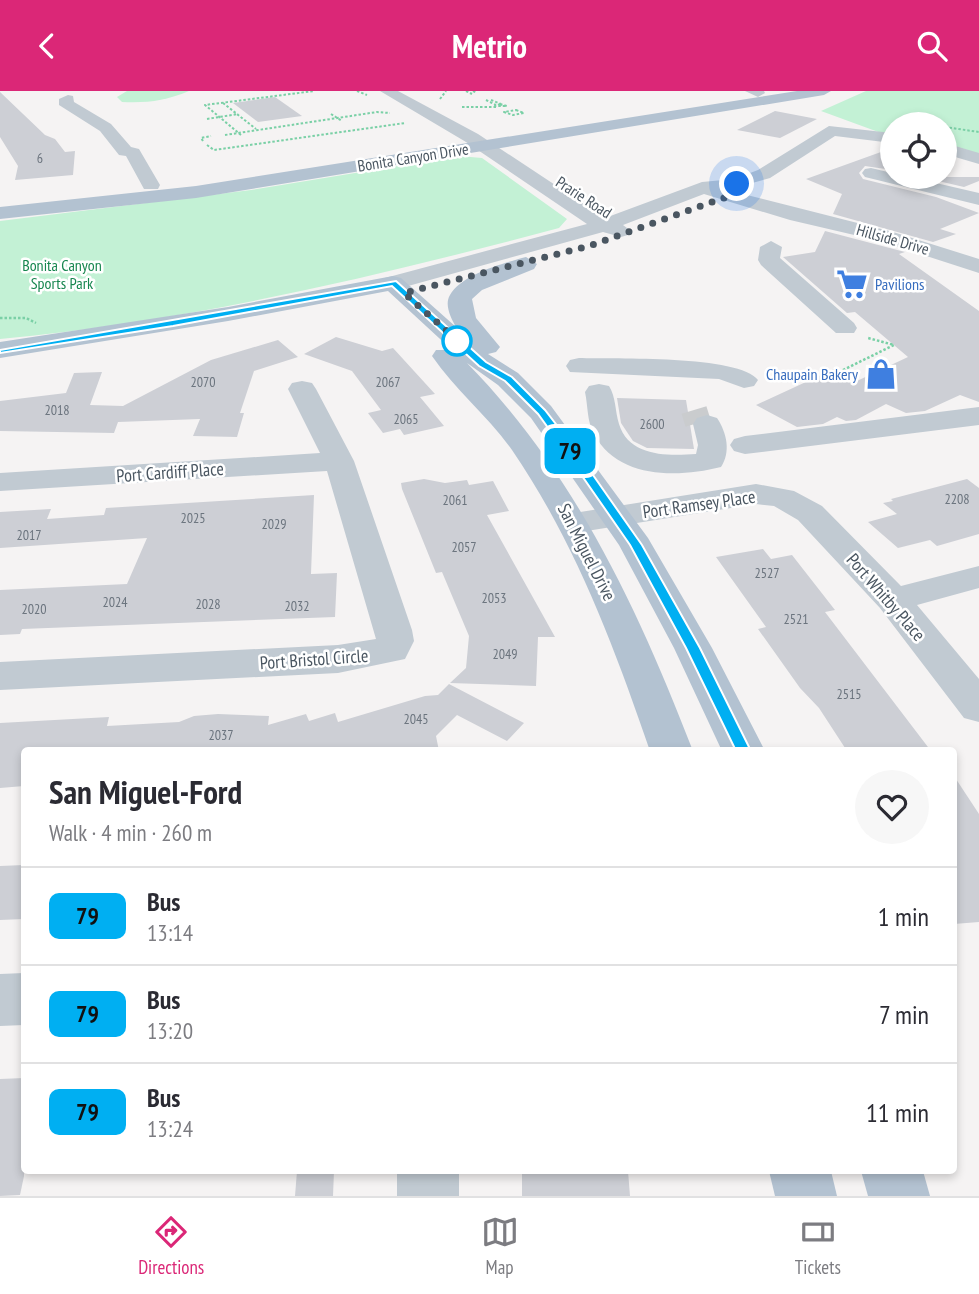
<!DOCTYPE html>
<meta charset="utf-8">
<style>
:root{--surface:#fff;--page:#f7f7f7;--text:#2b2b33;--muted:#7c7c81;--line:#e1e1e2;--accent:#db2777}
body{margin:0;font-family:"PT Sans Narrow",sans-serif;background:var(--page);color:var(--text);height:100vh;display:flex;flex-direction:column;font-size:26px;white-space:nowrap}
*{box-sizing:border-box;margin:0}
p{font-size:23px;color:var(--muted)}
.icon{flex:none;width:38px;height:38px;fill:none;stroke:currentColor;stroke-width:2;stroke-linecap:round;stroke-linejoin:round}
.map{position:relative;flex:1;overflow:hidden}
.sheet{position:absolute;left:21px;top:656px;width:936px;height:427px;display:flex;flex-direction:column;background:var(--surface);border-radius:7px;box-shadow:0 4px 10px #0003}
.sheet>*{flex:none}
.badge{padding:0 14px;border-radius:10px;font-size:24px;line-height:46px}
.tools{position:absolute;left:880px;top:21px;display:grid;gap:14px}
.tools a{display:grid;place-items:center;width:77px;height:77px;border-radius:50%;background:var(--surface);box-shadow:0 4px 10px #0003;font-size:35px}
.you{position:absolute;width:35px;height:35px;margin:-18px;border:5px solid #fff;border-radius:50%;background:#1a73e8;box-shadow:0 0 0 10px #1a73e833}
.map>.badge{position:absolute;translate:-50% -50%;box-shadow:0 0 0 4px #fff}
.round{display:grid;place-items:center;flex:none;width:74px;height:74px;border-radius:37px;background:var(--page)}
.overview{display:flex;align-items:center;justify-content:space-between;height:119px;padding:0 28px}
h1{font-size:33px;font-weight:600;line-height:52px}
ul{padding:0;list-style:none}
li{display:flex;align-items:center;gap:21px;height:98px;padding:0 28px;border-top:2px solid var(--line)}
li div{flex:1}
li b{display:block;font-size:26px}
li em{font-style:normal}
li .badge{min-width:77px;font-weight:700;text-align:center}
header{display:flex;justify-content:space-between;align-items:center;height:91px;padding:0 28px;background:var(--accent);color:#fff;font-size:32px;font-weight:600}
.dock{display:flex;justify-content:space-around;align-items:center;height:98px;border-top:2px solid var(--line);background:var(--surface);font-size:19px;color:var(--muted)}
.dock a{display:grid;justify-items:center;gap:4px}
.dock .selected{color:var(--accent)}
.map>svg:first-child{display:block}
.green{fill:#c3f1d5}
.building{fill:#cdcfd5}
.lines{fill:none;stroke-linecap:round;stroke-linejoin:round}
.minor-tunnel{stroke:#caccce;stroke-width:26;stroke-dasharray:26 13;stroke-linecap:butt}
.path-far1{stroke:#7ad0a6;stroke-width:2;stroke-dasharray:2.5 2;stroke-linecap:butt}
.path{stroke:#7ad0a6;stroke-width:2.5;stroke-dasharray:2.5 2;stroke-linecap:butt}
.minor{fill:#c1cad2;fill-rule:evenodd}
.major{fill:#b3c2d1;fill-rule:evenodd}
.line{fill:#00aff2;stroke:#fff;stroke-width:2}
.walk{stroke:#4a5661;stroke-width:7;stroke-dasharray:0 12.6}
.stop-dot{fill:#fff;stroke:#00aff2;stroke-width:3.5}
.labels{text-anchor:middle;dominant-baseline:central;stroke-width:5;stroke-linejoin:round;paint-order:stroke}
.number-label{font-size:14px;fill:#6b747e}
.far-street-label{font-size:16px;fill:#4a5661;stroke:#fff}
.far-park-label{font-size:16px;fill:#17864f;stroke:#fff}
.far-shop-label{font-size:16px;fill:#366cbe;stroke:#fff;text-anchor:start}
.street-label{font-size:18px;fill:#4a5661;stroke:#fff}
</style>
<header><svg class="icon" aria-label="back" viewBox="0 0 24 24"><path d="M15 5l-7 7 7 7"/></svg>Metrio<svg class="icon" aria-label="search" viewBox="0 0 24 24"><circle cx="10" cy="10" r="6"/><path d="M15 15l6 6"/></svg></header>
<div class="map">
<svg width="979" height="1105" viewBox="0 0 979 1105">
<rect width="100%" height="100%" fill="#f5f3f3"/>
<!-- green -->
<g class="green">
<path d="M127 0H189C165 10 148 12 122 11L117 6Z"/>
<path d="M866 0H979V65L945 59V33H892V46L821 20Z"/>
<path d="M459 65 482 67 567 128 559 137C375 186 190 230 0 248V130L251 99Z"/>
</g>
<!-- building -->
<g class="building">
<path d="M0 1 45 44 55 48 65 61 75 60 73 84 15 89 18 75 0 46Z"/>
<path d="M275 6 302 25 258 31 233 12Z"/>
<path d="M775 20 817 28 780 47 737 39Z"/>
<path d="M892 57V79L865 75 859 82 863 88 936 106 979 122 940 138 956 143 933 151 833 123 842 103 806 88Z"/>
<path d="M921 86H979V90L964 96Z"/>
<path d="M825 140 905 161 899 163 979 220V311L960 304 925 320 906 322 886 313 856 329 846 330 837 326 823 333 797 336 756 314 834 278 859 289 908 266 855 221 847 222 783 166 815 161Z"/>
<path d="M336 246 382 260 393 257 435 303 420 306 444 335 404 344 400 338 383 342 368 322 381 319 352 280 304 263Z"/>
<path d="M278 249 298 266 254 280 240 322H244L237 346 193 345 200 328 118 331 114 342 0 340V310L66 302 74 282 102 281 90 314 123 315 211 269Z"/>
<path d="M617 307 686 309 694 358 647 357 633 350 621 332Z"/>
<path d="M424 388 445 392 467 389 469 394 493 390 509 420 487 424 555 546H538L536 595 450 592 466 577 469 545 442 481 436 482 402 398 401 392Z"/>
<path d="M967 388 979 397V443L937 455 930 449 898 457 868 431 897 423 883 412 893 410 891 408Z"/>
<path d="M314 404 311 483 337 482 335 526 22 538 20 543 0 544V499L127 493 147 447 0 457V421L51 418 47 428 104 424 106 417Z"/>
<path d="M763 458 771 468 792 464 835 519 825 521 931 660H847L819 617 800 597 758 538 766 536 716 466Z"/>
<path d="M449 593 524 632 507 650 457 624 436 645 439 660H24V695L0 697V632L109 626 107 635 179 631 194 625 218 623 269 625 268 634 306 623 309 630 335 622 338 631 425 605 438 604Z"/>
<path d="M954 685 979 723V831L954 833Z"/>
<path d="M24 774V828L0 829V775Z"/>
<path d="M24 987V1085L20 1104 0 1105V988Z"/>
<path d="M297 1080H334L333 1105H295Z"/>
<path d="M522 1080H628L630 1105H522Z"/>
</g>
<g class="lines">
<!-- minor-tunnel -->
<path class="minor-tunnel" d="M694 319 698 332"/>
<!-- path-far1 -->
<g class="path-far1">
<path d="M357 0 367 4"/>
<path d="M466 0 472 3"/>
<path d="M473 0 477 2"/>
<path d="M440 8 446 0"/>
<path d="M486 9 496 14"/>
<path d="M491 9 501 13"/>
<path d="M223 12 256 38"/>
<path d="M500 13 507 15H495Z"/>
<path d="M462 16H496"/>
<path d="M516 19 524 22 513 24 504 21Z"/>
<path d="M331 23 342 30"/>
<path d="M207 28 238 23"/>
<path d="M900 30 921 33"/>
<path d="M945 36 979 41"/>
<path d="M225 44 377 21 390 22"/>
<path d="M241 44 205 14 314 0"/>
<path d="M203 50 201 47 211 45"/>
<path d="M207 54 214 59 405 32"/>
</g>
<!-- path -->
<g class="path">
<path d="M0 227H26L36 232"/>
<path d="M843 279 894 254 868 247"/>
</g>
<!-- minor -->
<g class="minor">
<path d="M380 0H398L478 43 605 127 702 91 734 88 758 79 829 35 892 42V52L835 45 770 87 727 99 893 141 979 168V182L880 150 790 129 704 103 623 134 631 140 628 144 621 146 603 141 401 197H385L382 192 385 187 587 133 466 51Z"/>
<path d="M745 0H764L765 2 758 6Z"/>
<path d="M68 4 73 5 74 11 111 33 131 56 139 58 160 94 158 98H144L126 65 119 64 100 40 59 14V8Z"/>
<path d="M945 52 979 62V73L945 63Z"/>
<path d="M871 77 892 82V86H910L979 102V114L865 86 862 82 865 78Z"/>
<path d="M771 150 782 156 780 167 854 232 857 237 854 242H836L761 174 758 169 760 156Z"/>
<path d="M579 267C613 268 740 264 758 289L754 295 744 297 719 288 570 281 566 275 570 269Z"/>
<path d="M302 290 312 292 316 298 354 370 412 539 414 550 405 568 338 582 0 599V571L338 554 376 548 327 380 0 400V382L320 362 288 298 292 292Z"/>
<path d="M599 293 609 295C616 306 615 320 619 333 629 366 668 365 696 363L698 354 693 333 697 327 707 324 717 327C727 342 731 361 721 376 677 387 618 388 594 343 587 331 588 315 585 301L589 295Z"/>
<path d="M979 316V334L745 363 734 360 730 354 734 348 745 345Z"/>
<path d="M756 393 794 400 822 415 901 495 979 475V497L917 514 979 588V631L964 627 880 517 798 429 774 415 756 413 574 442 562 439 557 432 562 425 574 422Z"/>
<path d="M24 882V934L0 935V883Z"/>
<rect x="397" y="1080" width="62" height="25"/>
</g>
<!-- major -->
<g class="major">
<path d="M797 0H831L824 4 196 107 0 128V116L196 95Z"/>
<path d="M526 166 537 173 534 178 482 199 472 208 476 227 500 256 496 261 488 263 518 282 551 315 648 447 712 557 765 660H722L674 557 619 454 531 327 498 294 467 272C575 382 638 518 693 660H650C614 555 575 451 512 359 488 325 455 299 432 265L436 259H452L388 200 228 230 0 267V251L228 216 393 185 401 187 456 236C451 227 444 214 450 204 462 183 504 172 526 166Z"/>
<path d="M769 1080H831L837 1105H775Z"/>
<path d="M861 1080H923L930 1105H868Z"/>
</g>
</g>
<!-- line -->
<path class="line" d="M396 190 486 271 512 286 545 319 572 354 642 454 700 557 751 660 749 664H738L686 557 630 454 564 359 538 323 505 290 479 275 392 195 173 235 0 262V259Z"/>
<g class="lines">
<!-- walk -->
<path class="walk" d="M457 250 466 257 404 202 589 155 732 104 737 93"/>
</g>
<!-- icons -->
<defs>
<symbol id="supermarket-bare" viewBox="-9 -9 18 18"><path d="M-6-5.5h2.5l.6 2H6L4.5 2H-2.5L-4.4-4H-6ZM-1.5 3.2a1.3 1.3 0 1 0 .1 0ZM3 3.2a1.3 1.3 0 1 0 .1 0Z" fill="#3f7fe0" stroke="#fff" stroke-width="2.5" paint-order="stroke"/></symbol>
<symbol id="shop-bare" viewBox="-9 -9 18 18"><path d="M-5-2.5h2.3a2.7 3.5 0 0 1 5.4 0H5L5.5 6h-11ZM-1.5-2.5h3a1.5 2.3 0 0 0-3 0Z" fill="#3f7fe0" stroke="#fff" stroke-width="2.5" paint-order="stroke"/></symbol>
</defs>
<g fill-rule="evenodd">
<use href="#supermarket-bare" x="830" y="171" width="44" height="44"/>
<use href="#shop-bare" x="859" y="261" width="44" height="44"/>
</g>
<!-- markers -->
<circle class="stop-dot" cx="457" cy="250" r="14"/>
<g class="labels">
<!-- number labels -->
<g class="number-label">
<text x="40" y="67">6</text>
<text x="203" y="291">2070</text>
<text x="388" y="291">2067</text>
<text x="57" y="319">2018</text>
<text x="406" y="328">2065</text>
<text x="652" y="333">2600</text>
<text x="957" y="408">2208</text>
<text x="455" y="409">2061</text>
<text x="193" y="427">2025</text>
<text x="274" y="433">2029</text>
<text x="29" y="444">2017</text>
<text x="464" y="456">2057</text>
<text x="767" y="482">2527</text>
<text x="494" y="507">2053</text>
<text x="115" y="511">2024</text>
<text x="208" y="513">2028</text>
<text x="297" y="515">2032</text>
<text x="34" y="518">2020</text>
<text x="796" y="528">2521</text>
<text x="505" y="563">2049</text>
<text x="849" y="603">2515</text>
<text x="416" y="628">2045</text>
<text x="221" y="644">2037</text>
</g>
<!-- far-street labels -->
<g class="far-street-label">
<text transform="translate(413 66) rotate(-9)">Bonita Canyon Drive</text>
<text transform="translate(584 106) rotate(33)">Prarie Road</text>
<text transform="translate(893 148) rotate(16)">Hillside Drive</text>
</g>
<!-- far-park labels -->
<g class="far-park-label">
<text x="62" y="174">Bonita Canyon<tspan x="62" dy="18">Sports Park</tspan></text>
</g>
<!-- far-shop labels -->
<g class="far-shop-label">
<text x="875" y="193">Pavilions</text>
<text x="858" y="283" text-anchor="end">Chaupain Bakery</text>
</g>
<!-- street labels -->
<g class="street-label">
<text transform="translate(170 381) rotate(-4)">Port Cardiff Place</text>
<text transform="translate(699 413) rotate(-8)">Port Ramsey Place</text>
<text transform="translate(587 461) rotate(63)">San Miguel Drive</text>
<text transform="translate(886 506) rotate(49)">Port Whitby Place</text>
<text transform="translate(314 568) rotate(-4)">Port Bristol Circle</text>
</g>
</g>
</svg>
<div class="tools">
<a><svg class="icon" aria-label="locate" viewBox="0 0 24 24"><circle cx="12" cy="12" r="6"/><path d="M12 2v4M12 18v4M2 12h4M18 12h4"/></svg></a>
</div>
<div class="you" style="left:737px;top:93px"></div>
<b class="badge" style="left:570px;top:360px;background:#00aff2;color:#111">79</b>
<section class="sheet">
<div class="overview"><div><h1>San Miguel-Ford</h1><p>Walk · 4 min · 260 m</p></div><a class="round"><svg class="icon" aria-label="heart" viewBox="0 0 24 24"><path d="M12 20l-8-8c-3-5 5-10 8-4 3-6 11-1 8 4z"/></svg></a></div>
<ul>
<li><span class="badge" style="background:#00aff2;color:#111">79</span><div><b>Bus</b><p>13:14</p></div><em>1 min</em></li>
<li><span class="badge" style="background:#00aff2;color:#111">79</span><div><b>Bus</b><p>13:20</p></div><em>7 min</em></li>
<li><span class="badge" style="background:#00aff2;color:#111">79</span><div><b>Bus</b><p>13:24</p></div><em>11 min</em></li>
</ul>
</section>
</div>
<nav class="dock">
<a class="selected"><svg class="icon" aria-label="directions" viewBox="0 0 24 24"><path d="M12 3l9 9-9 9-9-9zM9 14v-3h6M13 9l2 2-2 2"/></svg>Directions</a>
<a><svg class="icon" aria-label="map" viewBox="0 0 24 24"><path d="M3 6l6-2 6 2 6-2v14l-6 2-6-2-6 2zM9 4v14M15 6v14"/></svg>Map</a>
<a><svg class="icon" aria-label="tickets" viewBox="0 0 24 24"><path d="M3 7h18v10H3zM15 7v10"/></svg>Tickets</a>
</nav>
